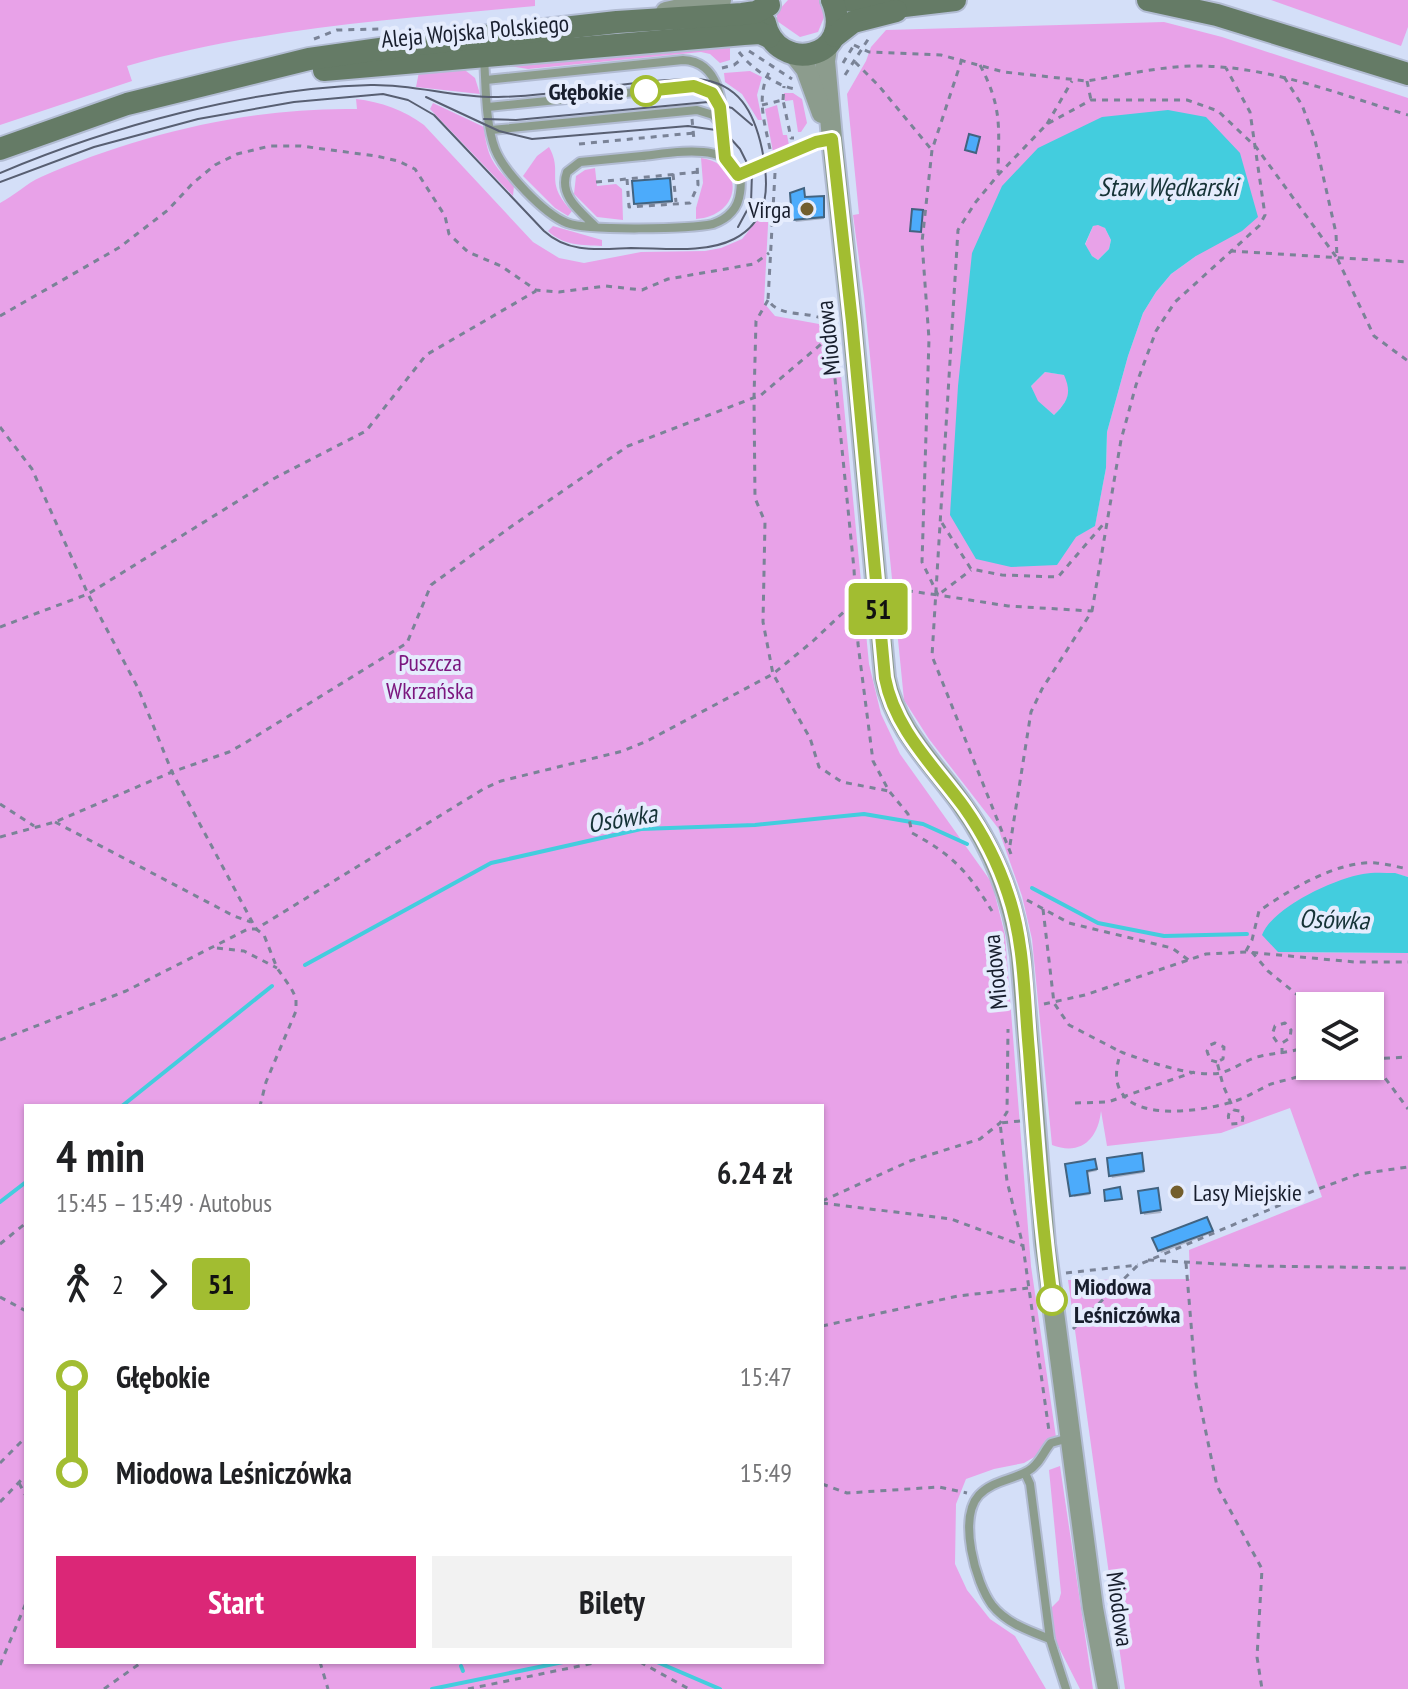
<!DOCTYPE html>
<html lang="pl">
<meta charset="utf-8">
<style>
:root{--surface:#fff;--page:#f2f2f2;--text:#202124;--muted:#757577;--accent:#db2777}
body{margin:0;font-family:"PT Sans Narrow",sans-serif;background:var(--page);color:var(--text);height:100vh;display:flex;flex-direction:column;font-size:30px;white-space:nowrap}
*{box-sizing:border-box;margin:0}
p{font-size:26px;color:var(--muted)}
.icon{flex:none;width:44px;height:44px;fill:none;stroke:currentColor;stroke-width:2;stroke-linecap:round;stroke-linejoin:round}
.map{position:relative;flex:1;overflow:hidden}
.sheet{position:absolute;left:24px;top:1104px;width:800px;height:560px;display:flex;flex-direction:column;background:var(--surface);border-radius:0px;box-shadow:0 2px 6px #0004}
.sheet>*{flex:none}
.badge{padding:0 16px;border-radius:6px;font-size:28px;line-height:52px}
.fabs{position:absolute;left:1296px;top:992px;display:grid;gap:16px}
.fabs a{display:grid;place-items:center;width:88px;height:88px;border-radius:0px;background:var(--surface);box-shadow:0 2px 6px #0004;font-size:40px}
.map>.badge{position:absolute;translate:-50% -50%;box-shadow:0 0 0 4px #fff}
.legs{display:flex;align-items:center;gap:12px;height:88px;padding:0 32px;font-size:26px}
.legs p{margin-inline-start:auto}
.headline{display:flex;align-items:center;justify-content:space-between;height:136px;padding:0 32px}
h1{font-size:44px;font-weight:800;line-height:60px}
.cta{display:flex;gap:16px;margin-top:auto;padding:16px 32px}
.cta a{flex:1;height:92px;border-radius:0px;background:var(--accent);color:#fff;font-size:32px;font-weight:800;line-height:92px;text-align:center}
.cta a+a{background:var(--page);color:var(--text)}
ul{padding:0 32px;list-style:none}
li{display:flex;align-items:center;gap:28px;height:96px;font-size:30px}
li i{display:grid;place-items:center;width:12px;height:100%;margin:0 10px;background:currentColor}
li i::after{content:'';width:20px;height:20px;margin:-10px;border:6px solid;border-radius:50%;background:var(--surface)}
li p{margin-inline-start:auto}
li:first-child i{background:linear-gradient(#0000 50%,currentColor 0)}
li:last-child i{background:linear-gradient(currentColor 50%,#0000 0)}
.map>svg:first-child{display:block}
.green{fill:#e8a2e8;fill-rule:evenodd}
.water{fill:#43cdde;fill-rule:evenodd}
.shadow{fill:#0003}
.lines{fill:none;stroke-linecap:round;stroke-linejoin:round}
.stream{stroke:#43cdde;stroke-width:4}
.building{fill:#4cabfb;stroke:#426380;stroke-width:2}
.service-casing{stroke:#b2bcd3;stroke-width:12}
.tertiary-casing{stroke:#b2bcd3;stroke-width:24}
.secondary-casing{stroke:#b2bcd3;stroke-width:26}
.path{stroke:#7a8397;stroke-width:3;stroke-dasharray:6 6;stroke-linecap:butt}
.service{stroke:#8c9c8d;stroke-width:8}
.tertiary{stroke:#8c9c8d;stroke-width:20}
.secondary{stroke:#657b66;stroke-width:22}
.tram{stroke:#585f72;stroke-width:2}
.line-1-casing{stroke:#fff;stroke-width:18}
.line-1{stroke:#a2bd31;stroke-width:12}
.stop-1-dot{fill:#fff;stroke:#a2bd31;stroke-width:4}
.poi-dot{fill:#735e2d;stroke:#e5ecfd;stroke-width:3}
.labels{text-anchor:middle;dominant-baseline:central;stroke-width:8;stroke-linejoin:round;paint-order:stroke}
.street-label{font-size:24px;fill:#181e2d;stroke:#e5ecfd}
.stop-label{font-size:24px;font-weight:bold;fill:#181e2d;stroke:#e5ecfd;text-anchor:end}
.poi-label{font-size:24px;fill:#181e2d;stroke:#e5ecfd;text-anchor:end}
.park-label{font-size:24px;fill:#7b177f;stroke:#e5ecfd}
.water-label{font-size:26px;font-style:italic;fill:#163337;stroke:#e5ecfd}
</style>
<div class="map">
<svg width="1408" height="1689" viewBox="0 0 1408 1689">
<rect width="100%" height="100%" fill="#d4dff8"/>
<!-- green -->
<g class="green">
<path d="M0 0H535V6C399 19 259 28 127 66L132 81 0 125Z"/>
<path d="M788 0H819L825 15 818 32 800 37 777 21V12Z"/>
<path d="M1271 0H1408V27L1401 46Z"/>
<path d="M1164 22 1222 37 1408 98V877C1368 864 1331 886 1295 902L1279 952 1408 953V1689H1125L1068 1280 1190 1279 1189 1250 1322 1197 1290 1108 1221 1133 1107 1146 1101 1111C1098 1139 1081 1156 1052 1145L1032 939 1022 896 998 828 929 739 904 700 864 296 853 215 859 214 847 94 866 61 871 47 886 30ZM1240 153 1196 256 1171 274 1156 292 1143 313 1128 356 1107 432 1106 468 1095 525 1076 537 972 253ZM1310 1006H1370V1066H1310Z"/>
<path d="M730 43V60L720 63 710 54 701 52 528 69 504 65Z"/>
<path d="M461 67 475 78 480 94 416 87 419 72Z"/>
<path d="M750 71 762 77 757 95 762 120H758L742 94 725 82 724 73Z"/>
<path d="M784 93H793L802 99 807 123 801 132H798L793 100 785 101Z"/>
<path d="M356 99C381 102 404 110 424 125L533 242 559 258 584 263 641 252 705 251 721 248 742 239 769 206 764 303 775 316 819 324 826 335 837 334 869 664 881 714 900 754 992 883 1005 935 1031 1266 1057 1444 1024 1463 994 1469 966 1479 956 1504 955 1564 967 1590 990 1619 1015 1636 1046 1689H0V203C14 196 27 183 41 177 139 134 251 107 357 109ZM26 1106H822V1662H26Z"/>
<path d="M433 103 484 127C487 157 493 165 514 186L513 196 430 109Z"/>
<path d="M777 105 783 135H787L789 145 773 152 765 109Z"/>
<path d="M549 147C564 174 543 181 572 211L568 216 555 208 523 176 537 156Z"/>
<path d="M701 158C747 165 741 216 696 219V208L703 183Z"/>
<path d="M595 168 597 186 616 184 622 189 623 220 597 217 574 194 576 176 585 170Z"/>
<path d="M1098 224 1105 228 1111 240 1109 249 1098 260 1092 256 1085 245 1093 226Z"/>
<path d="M553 226 602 240V246C582 245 564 246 548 231Z"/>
<path d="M1045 372 1065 375C1072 394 1068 401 1054 415L1037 401 1031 386Z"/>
<path d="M1060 1466 1093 1689H1080L1049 1628V1610L1059 1600 1061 1593 1049 1470Z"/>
</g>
<!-- water -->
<g class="water">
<path d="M1168 110 1206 117 1240 153 1258 217 1242 231 1196 256 1171 274 1156 292 1143 313 1128 356 1107 432 1106 468 1095 526 1076 537 1057 565 1011 567 976 559 950 515 958 386 972 253 1002 186 1038 148 1102 117ZM1098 225 1105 228 1111 240 1109 249 1098 260 1092 256 1085 244 1093 226ZM1045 372 1064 375C1072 393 1068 401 1054 415L1038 401 1031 386Z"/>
<path d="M1395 873 1408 877V953L1278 952 1262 935C1273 907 1334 879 1363 874 1373 872 1385 873 1395 873Z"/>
</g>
<!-- shadow -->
<g class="shadow">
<path d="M670 182 672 203 637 206 636 204Z"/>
<path d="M805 199 824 200V219L796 222 794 219Z"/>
<path d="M1142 1157 1144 1173 1112 1178 1111 1175Z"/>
<path d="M1096 1164 1097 1171 1087 1173 1090 1195 1074 1197 1068 1165Z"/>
<path d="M1158 1192 1161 1213 1144 1215 1140 1193Z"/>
<path d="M1206 1219 1212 1233 1161 1253 1155 1239Z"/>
</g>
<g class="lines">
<!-- stream -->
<g class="stream">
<path d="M1032 888 1098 923 1164 936 1247 934"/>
<path d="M305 965 491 863 641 829 755 825 864 814 923 824 967 844"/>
<path d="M122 1106 272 986"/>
<path d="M0 1202 26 1182"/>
<path d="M657 1662 720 1689"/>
<path d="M461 1666 463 1671"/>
<path d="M432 1689 563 1662"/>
</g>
</g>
<!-- building -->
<g class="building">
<path d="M969 134 980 137 976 153 965 150Z"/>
<path d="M670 178 672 201 634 204 632 181Z"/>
<path d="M804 188 805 197 824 196V217L792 220 790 193Z"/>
<path d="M912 209 923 210 921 232 910 231Z"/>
<path d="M1142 1153 1144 1171 1109 1176 1107 1158Z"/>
<path d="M1095 1159 1097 1169 1087 1171 1090 1193 1070 1196 1065 1164Z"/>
<path d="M1120 1187 1122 1199 1105 1201 1104 1190Z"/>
<path d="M1158 1188 1161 1210 1141 1213 1138 1191Z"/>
<path d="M1207 1217 1213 1231 1158 1251 1152 1238Z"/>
</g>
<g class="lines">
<defs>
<g id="service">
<path d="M484 58C486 86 485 122 495 149 504 172 544 214 567 223 587 231 690 229 713 224 727 219 738 209 740 193 749 137 673 153 642 156 621 158 601 160 580 162L567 172C558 196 581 212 596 227"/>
<path d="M486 80 683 60C729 62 722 124 725 158"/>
<path d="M488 107 694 86 708 90 718 101"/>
<path d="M491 130 697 110 713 115 721 125"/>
<path d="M738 175 816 142 831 139"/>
<path d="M1025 1473 1030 1484 1050 1639C1029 1631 1006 1623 992 1605 975 1582 958 1518 979 1495 992 1481 1012 1480 1028 1471 1040 1464 1043 1452 1051 1443L1069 1438"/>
<path d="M1050 1639 1066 1689"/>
</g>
<g id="tertiary">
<path d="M666 12 721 0"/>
<path d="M827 48 825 61 832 139 852 322 885 678C895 728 932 763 961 803 994 849 1014 900 1021 956L1045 1244 1093 1608 1108 1689"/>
<path d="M794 54 806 69 822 113"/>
</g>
<g id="secondary">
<path d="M832 0 898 2 904 6 955 0"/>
<path d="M1148 0 1217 15 1408 74"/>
<path d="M765 23C776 74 857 61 832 0"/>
<path d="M835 36 853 22 896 11"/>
<path d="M324 70 744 34 760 33 769 37"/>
<path d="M0 149 127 104 309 59 401 46 617 22 742 14 756 12 769 5"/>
</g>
</defs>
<!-- service casing -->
<use href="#service" class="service-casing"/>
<!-- tertiary casing -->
<use href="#tertiary" class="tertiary-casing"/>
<!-- secondary casing -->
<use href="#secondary" class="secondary-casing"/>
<!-- path -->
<g class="path">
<path d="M314 39 337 30 380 29"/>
<path d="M854 45 869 52 941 55 1004 72 1087 81C1125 75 1165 65 1204 66 1275 68 1341 95 1408 115"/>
<path d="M749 51 792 79"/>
<path d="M739 52C750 67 776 86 795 89"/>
<path d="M962 59 932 150 922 242 929 339 922 562 938 595 1008 606 1092 611"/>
<path d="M855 62 879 86 931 149"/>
<path d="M843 63 854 45"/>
<path d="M980 65C1002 107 999 126 998 173"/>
<path d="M722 68 734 65 743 58"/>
<path d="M845 75 869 38"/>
<path d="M1284 77 1302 105 1315 140 1336 233 1337 258 1374 336 1408 361"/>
<path d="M1087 81 1091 100"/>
<path d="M783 100 784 86"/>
<path d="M762 105 783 100 791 138H794"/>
<path d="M692 119 694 140"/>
<path d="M1047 124 1072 81"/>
<path d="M579 144 694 133"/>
<path d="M770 149C764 120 755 94 772 67"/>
<path d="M775 173 768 300C782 322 819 306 834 328L832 349 854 569 858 644 873 761 889 791 908 814 912 833C953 855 968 872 992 911"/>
<path d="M673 174 676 202"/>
<path d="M627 179 629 207 690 203 698 185 697 163"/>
<path d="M596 182 698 172"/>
<path d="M1230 251 1408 262"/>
<path d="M768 300 756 321 754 398 755 498 765 522 763 622 773 674 810 738 819 767 842 782 889 791"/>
<path d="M0 316 120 247 168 210 193 183 215 165 237 154 270 146H301L376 156 398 161 415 169 445 216 449 234 468 252 501 266 536 290 559 292 606 286 642 290 668 279 754 264 769 253"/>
<path d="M0 427 32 469 88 594 138 688 172 772 256 929 264 935 277 968 291 988 296 998V1011L266 1082 260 1106"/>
<path d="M942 523 971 569 1002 575 1058 577 1106 521"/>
<path d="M895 589 938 595 971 570"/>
<path d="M0 627 88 594 275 478 366 431 426 355 536 291"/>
<path d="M0 804 34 826"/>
<path d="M55 822 234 916 251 922"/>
<path d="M0 837 55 822 172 772 229 752 245 743 407 643 431 585 512 526 628 446 761 395 833 334"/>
<path d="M1010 845 1031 712 1042 689 1092 611 1121 440 1136 385 1156 331 1175 302 1259 226 1265 215 1250 112 1226 68"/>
<path d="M1011 854 932 656 958 230 975 203 998 175 1047 124 1091 100H1187L1218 111 1256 147 1337 258"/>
<path d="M1027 900 1069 923 1172 948 1190 961"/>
<path d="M1043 909 1054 1003 1069 1025 1121 1052"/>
<path d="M1000 945 1004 973"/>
<path d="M217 948 244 951 277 968"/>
<path d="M1246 951 1252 940 1259 911C1289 890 1338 860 1376 863 1387 864 1398 867 1408 869"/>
<path d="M1252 952 1268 971 1311 1006"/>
<path d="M1044 1004 1085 995 1206 954 1246 952 1355 962H1408"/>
<path d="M0 1040 126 991 248 929H256L485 788 501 781 623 751 647 741 773 674 813 641 849 607 854 598"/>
<path d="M1310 1045C1293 1053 1278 1052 1261 1056 1246 1059 1234 1070 1220 1073 1195 1078 1145 1061 1121 1052 1095 1125 1189 1115 1232 1102 1246 1098 1258 1090 1271 1084 1286 1079 1305 1078 1316 1066"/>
<path d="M1301 1049 1310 1053"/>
<path d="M1282 1054V1043L1290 1038 1291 1030 1285 1023 1275 1026 1272 1035 1277 1042 1282 1043"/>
<path d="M1371 1059 1408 1109"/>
<path d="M1372 1059 1408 1057"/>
<path d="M1217 1062 1210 1060 1207 1051 1210 1045 1215 1043 1224 1047 1223 1059 1217 1062 1223 1085 1234 1110 1240 1111 1243 1118 1242 1123 1231 1124C1228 1119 1227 1115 1231 1110H1234"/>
<path d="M1322 1066 1323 1071 1331 1073 1337 1066"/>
<path d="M1075 1103 1108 1102 1194 1072"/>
<path d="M1020 1121 1000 1123 1007 1181 1023 1246 1049 1431"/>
<path d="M822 1201 910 1161 980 1139 1000 1123 1007 1112 1008 1029"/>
<path d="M822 1203 951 1219 1024 1246"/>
<path d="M0 1244 26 1223"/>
<path d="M1148 1260 1256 1266 1408 1268"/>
<path d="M1186 1263 1196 1384 1217 1486 1262 1569 1257 1657 1262 1689"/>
<path d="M1066 1273 1138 1265"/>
<path d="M0 1297 26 1311"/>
<path d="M822 1326 958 1296 1028 1288"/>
<path d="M1073 1329 1138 1265 1318 1189 1359 1174 1408 1167"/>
<path d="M0 1463 26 1437"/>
<path d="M19 1483 26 1496"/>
<path d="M822 1484 847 1493 939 1487 967 1493"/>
<path d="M0 1502 26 1475"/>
<path d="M320 1662 328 1689"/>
<path d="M640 1662 689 1689"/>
<path d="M0 1665 26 1603"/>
<path d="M104 1689 142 1662"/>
<path d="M468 1689 599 1662"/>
</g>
<!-- service -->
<use href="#service" class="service"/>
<!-- tertiary -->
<use href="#tertiary" class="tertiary"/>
<!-- secondary -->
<use href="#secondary" class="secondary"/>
<!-- tram -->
<g class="tram">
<path d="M426 97 499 131 532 139 688 126 716 130 731 139 740 149 752 173 751 203 738 227"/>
<path d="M484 119 516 120 708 102 732 108 752 125"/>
<path d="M0 173C111 126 251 88 371 85 414 84 455 98 498 97 565 96 632 79 698 79 739 83 754 112 762 149 769 184 771 220 734 239 705 254 663 248 631 248 600 249 569 254 544 231L434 115 408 100 383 94 294 102 198 119 94 147 0 182"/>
</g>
</g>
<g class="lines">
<defs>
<path id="line-1" d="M646 91 694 86 712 93 720 107 725 158 738 175 816 142 832 139 852 322 885 678C895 730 934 766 964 807 983 834 998 863 1008 894 1025 944 1024 999 1029 1051 1035 1134 1041 1217 1052 1300"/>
</defs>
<!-- line-1 casing -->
<use href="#line-1" class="line-1-casing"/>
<!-- line-1 -->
<use href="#line-1" class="line-1"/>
</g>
<!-- markers -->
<g class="stop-1-dot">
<circle cx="646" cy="91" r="14"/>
<circle cx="1052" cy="1300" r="14"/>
</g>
<g class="poi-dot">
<circle cx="807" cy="209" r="8"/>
<circle cx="1177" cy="1192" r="8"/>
</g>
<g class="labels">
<!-- street labels -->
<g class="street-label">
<text transform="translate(475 31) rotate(-5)">Aleja Wojska Polskiego</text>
<text transform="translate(828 338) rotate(-96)">Miodowa</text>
<text transform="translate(995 972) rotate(-96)">Miodowa</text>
<text transform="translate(1120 1609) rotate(82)">Miodowa</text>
</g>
<!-- stop labels -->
<g class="stop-label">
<text x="624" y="91">Głębokie</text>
<text x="1074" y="1286" text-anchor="start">Miodowa<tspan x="1074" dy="28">Leśniczówka</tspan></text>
</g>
<!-- poi labels -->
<g class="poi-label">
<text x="791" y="209">Virga</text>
<text x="1193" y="1192" text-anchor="start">Lasy Miejskie</text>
</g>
<!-- park labels -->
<g class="park-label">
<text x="430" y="662">Puszcza<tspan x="430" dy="28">Wkrzańska</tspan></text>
</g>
<!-- water labels -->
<g class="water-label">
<text x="1168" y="186">Staw Wędkarski</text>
<text transform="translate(622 818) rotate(-9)">Osówka</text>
<text transform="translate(1334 919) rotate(2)">Osówka</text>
</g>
</g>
</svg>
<div class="fabs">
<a><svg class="icon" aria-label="layers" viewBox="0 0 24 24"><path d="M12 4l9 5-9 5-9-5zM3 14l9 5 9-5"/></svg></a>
</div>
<b class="badge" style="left:878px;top:609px;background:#a2bd31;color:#111">51</b>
<section class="sheet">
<div class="headline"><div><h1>4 min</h1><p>15:45 – 15:49 · Autobus</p></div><b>6.24 zł</b></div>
<div class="legs"><svg class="icon" aria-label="walk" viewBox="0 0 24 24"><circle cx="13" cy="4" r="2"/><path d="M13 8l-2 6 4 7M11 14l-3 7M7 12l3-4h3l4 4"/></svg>2<svg class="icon" aria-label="forward" viewBox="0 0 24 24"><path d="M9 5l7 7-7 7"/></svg><b class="badge" style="background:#a2bd31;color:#111">51</b></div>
<ul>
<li><i style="color:#a2bd31"></i><b>Głębokie</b><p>15:47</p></li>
<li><i style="color:#a2bd31"></i><b>Miodowa Leśniczówka</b><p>15:49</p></li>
</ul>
<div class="cta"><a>Start</a><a>Bilety</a></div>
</section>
</div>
